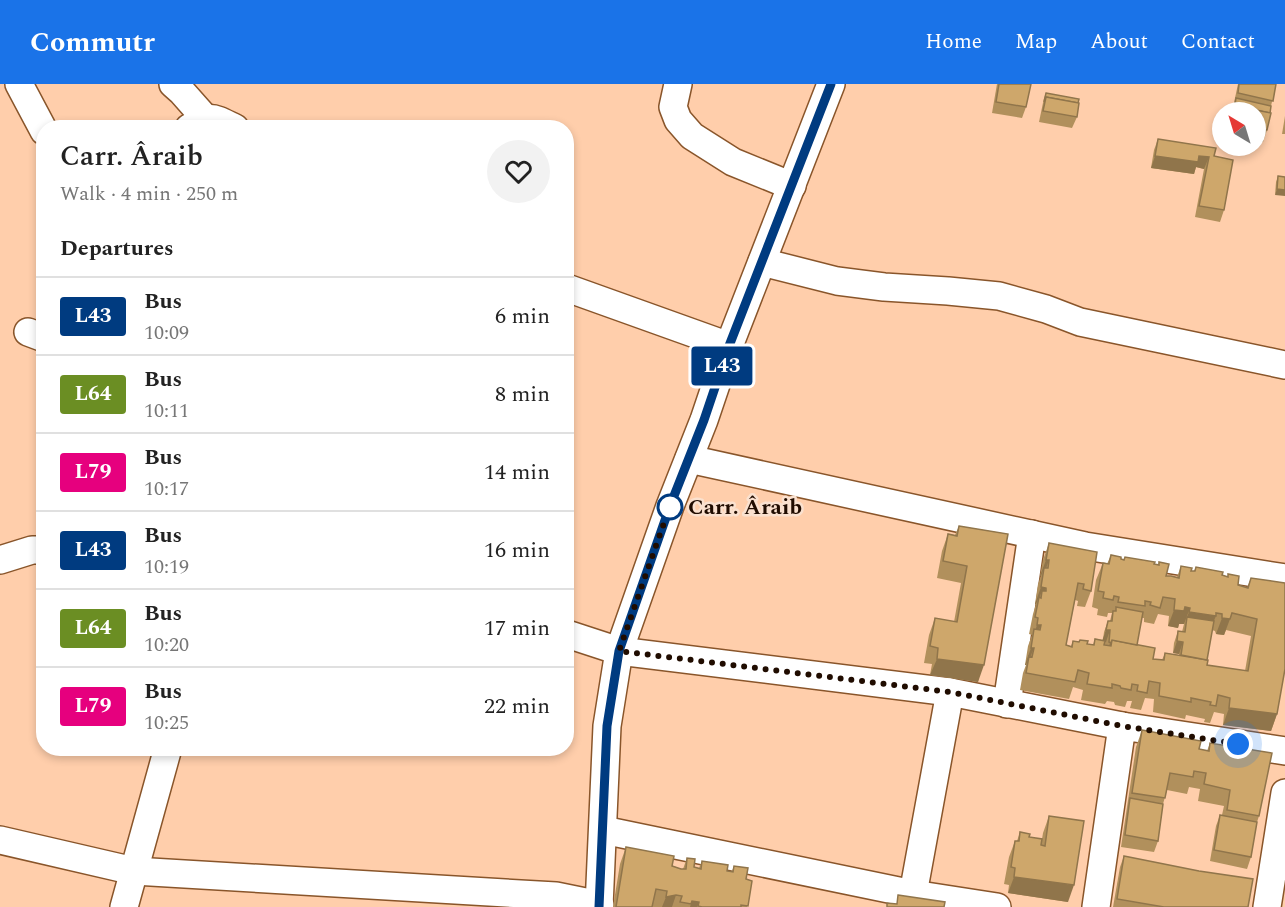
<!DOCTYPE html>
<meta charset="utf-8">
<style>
:root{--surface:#fff;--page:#f2f2f2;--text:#222;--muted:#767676;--line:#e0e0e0;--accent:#1a73e8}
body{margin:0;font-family:Spectral,serif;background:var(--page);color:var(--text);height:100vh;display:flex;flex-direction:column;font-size:22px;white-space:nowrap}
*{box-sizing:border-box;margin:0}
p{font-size:20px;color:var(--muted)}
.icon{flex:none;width:33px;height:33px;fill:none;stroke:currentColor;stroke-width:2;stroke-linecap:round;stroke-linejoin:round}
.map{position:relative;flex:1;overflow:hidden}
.sheet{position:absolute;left:36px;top:36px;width:538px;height:636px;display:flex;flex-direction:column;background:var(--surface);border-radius:24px;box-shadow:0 3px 9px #0003}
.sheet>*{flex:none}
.badge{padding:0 12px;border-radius:4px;font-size:21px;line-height:39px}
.needle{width:39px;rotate:322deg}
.buttons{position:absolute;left:1212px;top:18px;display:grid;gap:12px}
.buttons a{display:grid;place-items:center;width:54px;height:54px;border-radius:50%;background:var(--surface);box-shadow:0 3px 9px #0003;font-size:30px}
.you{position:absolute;width:30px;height:30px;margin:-15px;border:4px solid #fff;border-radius:50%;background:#1a73e8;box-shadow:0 0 0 9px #1a73e833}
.map>.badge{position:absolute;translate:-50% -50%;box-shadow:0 0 0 3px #fff}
h2{padding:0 24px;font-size:22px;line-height:54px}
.round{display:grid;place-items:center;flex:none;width:63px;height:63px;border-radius:32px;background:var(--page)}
.overview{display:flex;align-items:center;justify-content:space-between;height:102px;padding:0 24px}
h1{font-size:28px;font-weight:600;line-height:45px}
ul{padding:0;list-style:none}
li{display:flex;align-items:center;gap:18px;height:78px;padding:0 24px;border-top:2px solid var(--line)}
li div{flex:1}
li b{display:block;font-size:22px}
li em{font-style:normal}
li .badge{min-width:66px;font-weight:700;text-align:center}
header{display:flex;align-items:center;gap:36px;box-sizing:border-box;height:84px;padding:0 30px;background:var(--accent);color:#fff}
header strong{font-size:28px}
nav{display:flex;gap:33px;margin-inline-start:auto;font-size:21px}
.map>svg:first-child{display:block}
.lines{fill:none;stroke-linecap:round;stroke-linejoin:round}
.minor-casing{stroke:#89552a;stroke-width:30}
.minor{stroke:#fff;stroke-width:27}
.wall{fill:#b1905c;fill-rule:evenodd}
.shaded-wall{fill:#90754b}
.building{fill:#cea76b;stroke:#90754b;stroke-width:1.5}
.line-casing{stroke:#fff;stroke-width:14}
.line{stroke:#003b80;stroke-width:9}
.walk{stroke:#200c00;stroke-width:6;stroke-dasharray:0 10.8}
.stop-dot{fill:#fff;stroke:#003b80;stroke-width:3}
.labels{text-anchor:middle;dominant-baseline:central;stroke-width:5;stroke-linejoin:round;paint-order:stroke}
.stop-label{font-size:22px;font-weight:bold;fill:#200c00;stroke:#fae1cf;text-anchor:start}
</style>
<header>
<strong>Commutr</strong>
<nav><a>Home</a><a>Map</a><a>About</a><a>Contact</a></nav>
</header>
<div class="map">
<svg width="1285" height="823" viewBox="0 0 1285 823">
<rect width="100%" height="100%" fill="#ffceab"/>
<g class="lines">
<defs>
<g id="minor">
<path d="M19 0 44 47"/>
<path d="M173 0 182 8 205 34"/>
<path d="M678 0 673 23 678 36 692 52 733 78 792 102"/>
<path d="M189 44C211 30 212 33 235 44"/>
<path d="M762 178 837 197 884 203 948 207 999 212 1046 225 1080 238 1285 281"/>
<path d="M567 204 729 262"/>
<path d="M28 248 44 254"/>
<path d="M689 375 1085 462 1285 494"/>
<path d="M0 476 32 466H44"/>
<path d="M567 550 619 567 950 608 1122 642"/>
<path d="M1007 620 1032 450"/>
<path d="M603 746 913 810 997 823"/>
<path d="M0 756 134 787 556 812 600 821"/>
<path d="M913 810 950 608"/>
<path d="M124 823 168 664"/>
<path d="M599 823 607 642 619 567 670 422 704 336 729 262 831 0"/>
<path d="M1096 823 1122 642 1285 667"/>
<path d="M1267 823 1285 709"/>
</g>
</defs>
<!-- minor casing -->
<use href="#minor" class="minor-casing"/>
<!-- minor -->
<use href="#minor" class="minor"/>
</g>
<!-- wall -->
<g class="wall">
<path d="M997 0H1031L1026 23 1022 34 992 29Z"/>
<path d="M1238 0H1276L1271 22 1267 46 1263 58 1256 57V28H1232Z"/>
<path d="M1046 9 1077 33 1072 44 1039 38 1044 14Z"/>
<path d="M1285 32V50H1282Z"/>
<path d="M1158 55 1214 72 1224 126 1220 138 1195 133 1204 85 1196 83 1194 90 1151 84 1154 66Z"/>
<path d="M1278 92 1285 93 1275 111 1276 98Z"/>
<path d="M959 442 1008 450 978 598 930 591 932 580 924 579 929 551 935 534 954 538 961 499 937 494 942 467 948 450 955 451Z"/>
<path d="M1049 459 1091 507 1085 523 1077 522 1078 517 1075 516 1066 561 1071 562 1073 557 1093 561 1095 555 1103 556 1104 548 1108 537H1110L1112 529H1108L1107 533 1097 531 1098 525 1092 523 1096 496 1103 479 1107 480 1111 471 1121 475 1154 480 1158 481 1159 478 1166 492 1177 493 1181 482 1191 487H1194L1196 483 1222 491 1238 501 1247 504 1251 494 1277 630 1271 647 1223 641 1224 630 1214 628 1210 639 1204 638 1205 635 1186 631 1185 635 1153 628 1154 615 1145 614 1141 626 1130 624 1132 617H1127L1125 623 1115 621 1114 618 1107 617 1105 620 1081 616 1083 606 1073 603 1069 615 1020 606 1023 589 1026 581H1025L1028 562 1032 551 1029 550 1033 530 1036 520H1035L1038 500 1041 492H1040L1043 476ZM1158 530 1169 532 1168 542 1178 544 1179 540H1184L1182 548 1178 547 1174 559 1173 569 1179 570V571L1165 569 1162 576 1153 575 1137 561 1142 534H1144V538L1154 540ZM1212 546 1215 547 1216 550 1224 551 1226 546 1251 552 1245 587 1207 581V576Z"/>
<path d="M1142 646 1199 665 1207 667 1210 659 1259 732 1257 738 1251 773 1247 785 1210 777 1216 742 1220 731H1222L1224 722 1198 717 1200 705 1189 703 1187 710 1167 706 1163 720 1158 757 1154 768 1121 763 1136 663Z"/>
<path d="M1049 732 1068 818 1008 809 1009 801 1004 800 1009 773 1015 757H1017L1020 748 1041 761 1043 749Z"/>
<path d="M626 763 681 785H683L687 774 694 783 699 784 702 777 727 787H732L734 782 746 795 752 797 747 823H613L620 780Z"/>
<path d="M1124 772 1248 823H1113L1120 783Z"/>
</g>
<!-- shaded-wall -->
<g class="shaded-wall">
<path d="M1155 72H1199L1209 73 1204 85 1196 83 1194 90 1151 84Z"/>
<path d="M1277 105 1285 106V112L1275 111Z"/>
<path d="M1046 476H1049L1043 493 1044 484 1041 492H1040Z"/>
<path d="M1041 503 1046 504 1040 520 1042 507 1037 520 1039 513 1036 520H1035Z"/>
<path d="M1185 523 1190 524 1184 540H1179L1178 544 1168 542 1174 526Z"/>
<path d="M1189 528 1216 532 1209 548 1187 533Z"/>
<path d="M1222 534 1230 535 1224 551 1216 550Z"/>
<path d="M1037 541H1041L1034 558 1033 553Z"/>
<path d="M1106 546H1110L1106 558 1102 557Z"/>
<path d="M1177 557 1183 558 1179 570 1173 569Z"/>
<path d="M1031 564H1034L1027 581 1029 572 1026 581H1025Z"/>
<path d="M937 575 984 581 978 598 930 591Z"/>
<path d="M1229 624 1277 630 1271 647 1223 641Z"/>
<path d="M1014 793 1074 801 1068 818 1008 809Z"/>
<path d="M676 811 672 823H662L666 813Z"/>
<path d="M692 817 699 818 697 823H690Z"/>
</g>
<!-- building -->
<g class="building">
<path d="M999 0H1031L1026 23 996 18Z"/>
<path d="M1239 0H1276L1273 17 1238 9Z"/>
<path d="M1046 9 1079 15 1078 19 1046 13 1044 18Z"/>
<path d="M1046 13 1079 19 1077 33 1043 27Z"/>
<path d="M1236 14 1271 22 1270 29 1236 22 1234 27Z"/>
<path d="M1236 22 1271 29 1267 46 1256 44V28H1235Z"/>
<path d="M1158 55 1216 64 1214 72 1233 76 1224 126 1199 122 1209 73 1199 72 1198 78 1155 72Z"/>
<path d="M1278 92 1285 93V106L1277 105Z"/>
<path d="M959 442 1008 450 984 581 937 575 938 564 930 562 935 534 957 538 967 482 943 477 948 450 957 452Z"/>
<path d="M1049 459 1097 468 1091 507 1083 505 1084 500 1078 499 1066 561 1072 563 1073 557 1079 558 1080 556 1088 557 1087 560 1094 561 1095 555 1105 557 1104 561 1111 562 1112 556 1155 564 1153 575 1164 576 1165 569 1208 576 1207 581 1248 587 1257 535 1232 529 1230 535 1222 534V530L1216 529V532L1189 528 1190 524 1185 523 1184 527 1174 526 1175 515 1163 513 1160 524 1150 521 1151 518 1145 517V522L1118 518 1119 513 1114 512 1113 516 1103 514 1104 508 1098 507 1103 479 1109 480 1111 471 1121 473V475L1124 476 1125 473 1155 478 1154 480 1159 481V478L1169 480 1166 492H1171L1179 494 1181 482 1192 484 1191 487H1195L1196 483 1223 488 1222 491 1228 493V490L1239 492 1238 501 1248 504 1251 494 1285 499V585L1277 630 1229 624 1230 614 1218 611 1216 622 1210 621 1211 618 1191 614V618L1159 612 1160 599 1149 597 1147 609 1137 607 1138 601 1132 600 1131 606 1121 604 1120 602 1112 600V604L1087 600 1089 589 1078 586 1075 598 1026 589 1029 572 1032 573 1034 564H1031L1034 545 1040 546 1041 541H1037L1038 534 1035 533 1039 513 1041 514 1042 507H1046V504L1041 503 1044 484H1048L1049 476H1046Z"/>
<path d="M1116 523 1143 528 1137 561 1112 556 1110 561 1111 559 1109 558 1110 546H1106L1108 537H1112L1113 527H1116Z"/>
<path d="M1187 533 1214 537 1207 576 1181 571 1183 558 1177 557 1178 547 1185 548Z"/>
<path d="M1142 646 1201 657 1199 665 1209 667 1210 659 1272 669 1259 732 1227 726 1230 706 1204 700 1206 689 1194 687 1193 693 1170 689 1165 714 1132 709Z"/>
<path d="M1130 714 1163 720 1158 757 1125 751Z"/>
<path d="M1220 731 1257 738 1251 773 1214 766Z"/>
<path d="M1049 732 1084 737 1074 801 1014 793 1015 784 1011 783 1015 757H1019L1020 748 1030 750 1029 753 1042 755 1041 761 1045 762Z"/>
<path d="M626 763 674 772 672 782 681 785H686L687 774 695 775 694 783 701 785 702 777 728 781 727 787 733 788 734 782 748 784 746 795 752 797 748 822 741 821V823H702L698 822 699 818 692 817 691 820 680 818 682 812 676 811 666 813 667 807 656 805 652 823H616Z"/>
<path d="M1124 772 1199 787 1253 795 1248 823H1164L1117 815Z"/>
<path d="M898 811 945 818 944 823H887V819L897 820Z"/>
</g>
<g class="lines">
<defs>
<path id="line" d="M599 823 607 642 619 567 670 422 704 336 729 262 831 0"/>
</defs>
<!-- line casing -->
<use href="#line" class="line-casing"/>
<!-- line -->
<use href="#line" class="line"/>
<!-- walk -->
<path class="walk" d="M670 423V422L619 567 950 608 1122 642 1238 660"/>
</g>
<!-- markers -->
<circle class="stop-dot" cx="670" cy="423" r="12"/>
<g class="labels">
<!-- stop labels -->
<g class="stop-label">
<text x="688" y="423">Carr. Âraib</text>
</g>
</g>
</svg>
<div class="buttons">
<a><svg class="needle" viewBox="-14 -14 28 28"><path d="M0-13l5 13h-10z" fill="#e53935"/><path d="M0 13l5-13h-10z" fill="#767676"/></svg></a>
</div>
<div class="you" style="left:1238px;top:660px"></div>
<b class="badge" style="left:722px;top:282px;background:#003b80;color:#fff">L43</b>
<section class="sheet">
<div class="overview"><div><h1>Carr. Âraib</h1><p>Walk · 4 min · 250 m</p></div><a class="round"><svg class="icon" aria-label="heart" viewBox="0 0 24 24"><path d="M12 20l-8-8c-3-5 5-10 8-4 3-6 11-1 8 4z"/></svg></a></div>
<h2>Departures</h2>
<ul>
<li><span class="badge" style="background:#003b80;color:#fff">L43</span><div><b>Bus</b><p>10:09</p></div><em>6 min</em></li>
<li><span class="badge" style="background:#6b8e23;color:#fff">L64</span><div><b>Bus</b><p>10:11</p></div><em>8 min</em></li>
<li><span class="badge" style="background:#e6007e;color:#fff">L79</span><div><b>Bus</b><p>10:17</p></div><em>14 min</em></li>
<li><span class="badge" style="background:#003b80;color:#fff">L43</span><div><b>Bus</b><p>10:19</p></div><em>16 min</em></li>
<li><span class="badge" style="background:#6b8e23;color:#fff">L64</span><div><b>Bus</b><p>10:20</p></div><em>17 min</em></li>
<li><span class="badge" style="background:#e6007e;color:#fff">L79</span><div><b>Bus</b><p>10:25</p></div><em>22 min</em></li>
</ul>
</section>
</div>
